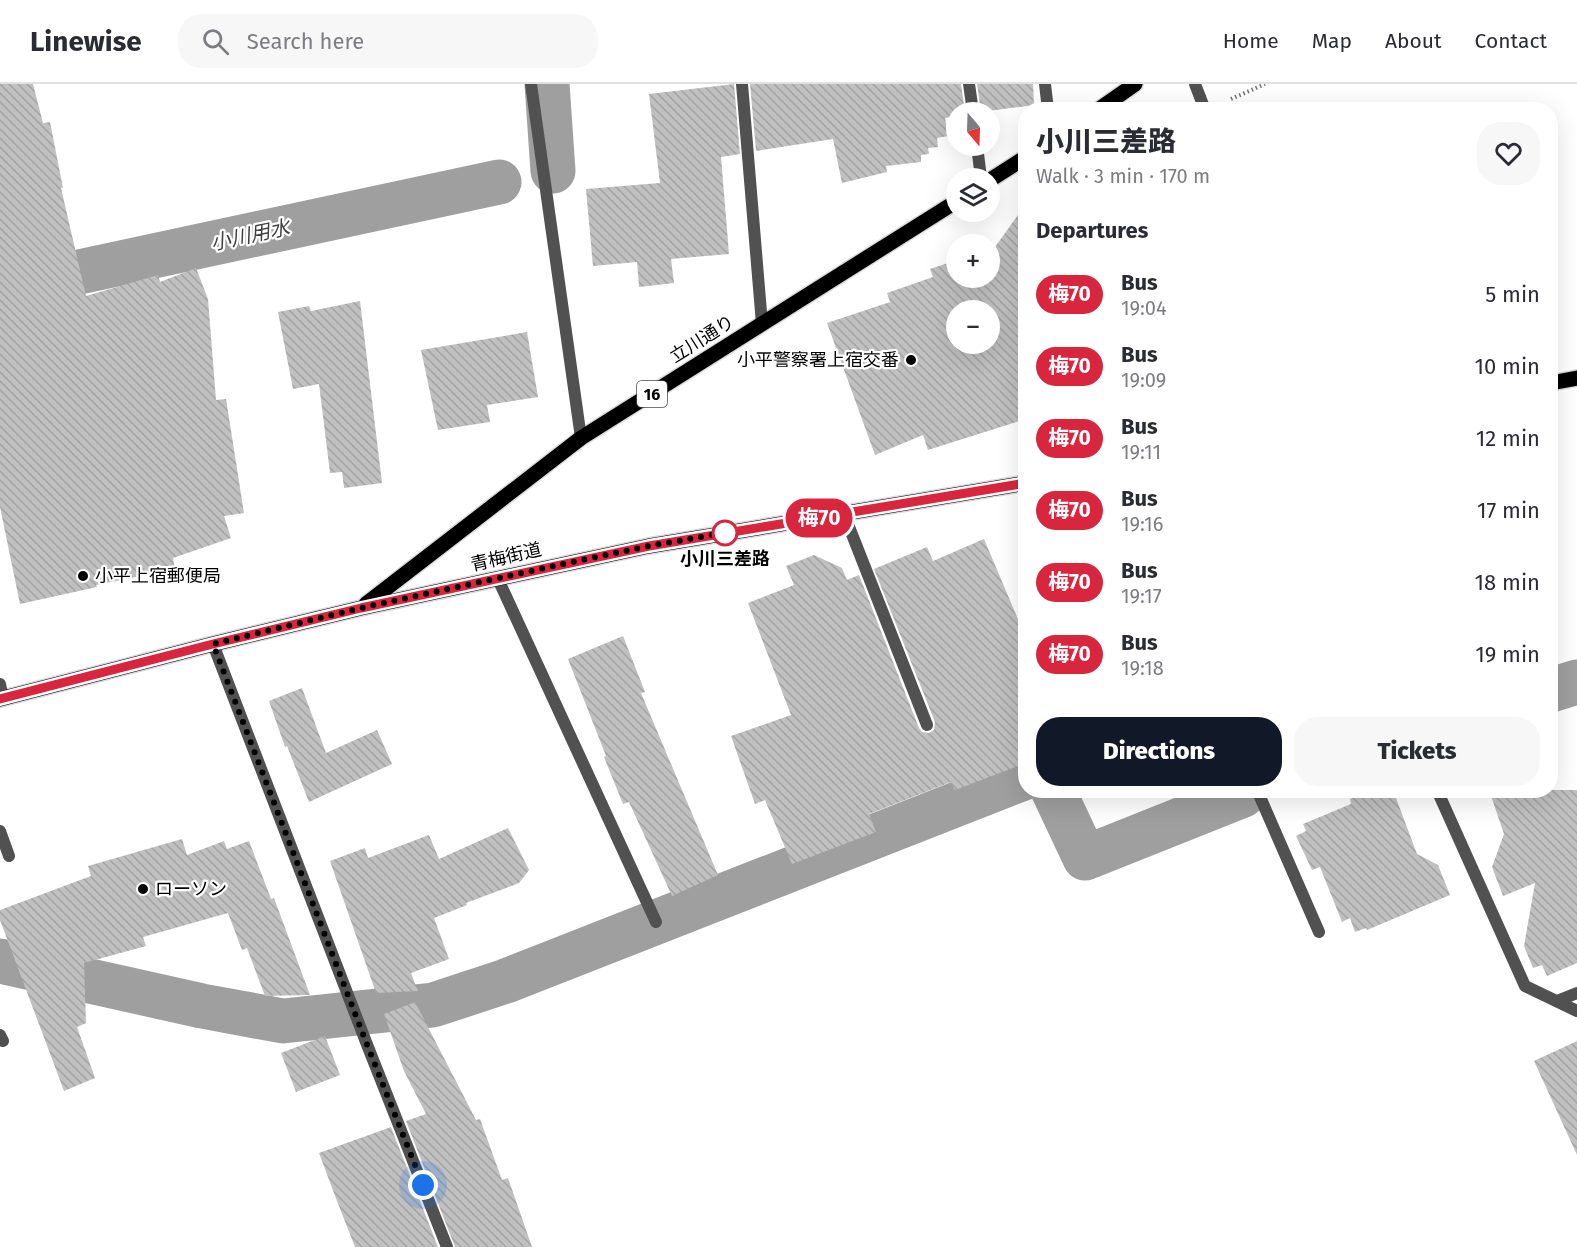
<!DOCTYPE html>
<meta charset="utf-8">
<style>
:root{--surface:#fff;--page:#f7f7f7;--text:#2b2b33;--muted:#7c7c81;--line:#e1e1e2;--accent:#111827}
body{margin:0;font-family:"Fira Sans","Noto Sans JP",sans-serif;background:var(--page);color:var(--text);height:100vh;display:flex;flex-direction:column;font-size:22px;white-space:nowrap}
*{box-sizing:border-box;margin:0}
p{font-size:20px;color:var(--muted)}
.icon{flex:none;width:33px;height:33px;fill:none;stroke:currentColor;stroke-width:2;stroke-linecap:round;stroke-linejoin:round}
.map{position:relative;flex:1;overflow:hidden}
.sheet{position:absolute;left:1018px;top:18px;width:540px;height:696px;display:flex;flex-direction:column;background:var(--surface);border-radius:24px;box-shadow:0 6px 24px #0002}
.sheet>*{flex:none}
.badge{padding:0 12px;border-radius:20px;font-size:21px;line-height:39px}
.needle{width:39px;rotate:161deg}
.tools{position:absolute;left:946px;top:18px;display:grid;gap:12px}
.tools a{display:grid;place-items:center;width:54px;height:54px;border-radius:50%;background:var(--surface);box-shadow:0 6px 24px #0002;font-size:30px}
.you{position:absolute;width:30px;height:30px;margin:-15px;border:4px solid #fff;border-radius:50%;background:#1a73e8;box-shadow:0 0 0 9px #1a73e833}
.map>.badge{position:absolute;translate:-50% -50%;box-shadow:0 0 0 3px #fff}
h2{padding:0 18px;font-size:22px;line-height:54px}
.round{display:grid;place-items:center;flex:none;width:63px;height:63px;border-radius:24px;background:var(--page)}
.headline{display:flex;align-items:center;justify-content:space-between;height:102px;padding:0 18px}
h1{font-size:28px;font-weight:800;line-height:45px}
.primary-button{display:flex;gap:12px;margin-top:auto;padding:12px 18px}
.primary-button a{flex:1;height:69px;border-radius:24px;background:var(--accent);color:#fff;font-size:24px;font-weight:800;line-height:69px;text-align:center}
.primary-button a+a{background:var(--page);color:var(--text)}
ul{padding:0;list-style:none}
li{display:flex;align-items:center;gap:18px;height:72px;padding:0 18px}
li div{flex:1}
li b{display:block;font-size:22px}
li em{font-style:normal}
li .badge{min-width:66px;font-weight:700;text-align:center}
header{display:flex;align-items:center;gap:36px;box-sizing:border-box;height:84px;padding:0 30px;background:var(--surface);border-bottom:2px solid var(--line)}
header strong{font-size:28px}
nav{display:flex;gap:33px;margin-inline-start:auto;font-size:21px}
.search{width:420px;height:54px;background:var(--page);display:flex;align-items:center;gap:15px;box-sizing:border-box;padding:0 21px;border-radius:24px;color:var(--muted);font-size:22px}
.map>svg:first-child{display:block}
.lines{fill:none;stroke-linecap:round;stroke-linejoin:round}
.canal{stroke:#9f9f9f;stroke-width:45}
.building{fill:url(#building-back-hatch);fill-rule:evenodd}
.primary-casing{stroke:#dbdbdb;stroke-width:18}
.path{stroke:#737373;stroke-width:4;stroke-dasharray:1.5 3;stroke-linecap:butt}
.service{stroke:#515151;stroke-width:12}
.minor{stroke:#515151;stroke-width:12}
.primary{stroke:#000;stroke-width:15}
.line-casing{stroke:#fff;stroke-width:14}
.line{stroke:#d7263d;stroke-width:9}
.walk{stroke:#000;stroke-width:6;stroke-dasharray:0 10.8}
.poi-dot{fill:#000;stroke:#fff;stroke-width:2}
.stop-dot{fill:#fff;stroke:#d7263d;stroke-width:3}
.labels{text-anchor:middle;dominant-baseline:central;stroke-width:4.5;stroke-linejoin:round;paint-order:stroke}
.shield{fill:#fff;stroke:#4c4c4c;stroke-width:1.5}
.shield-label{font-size:16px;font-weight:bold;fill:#000}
.street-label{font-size:18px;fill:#000;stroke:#fff}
.poi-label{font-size:18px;fill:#000;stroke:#fff;text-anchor:start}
.stop-label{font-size:18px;font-weight:bold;fill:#000;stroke:#fff}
.water-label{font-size:20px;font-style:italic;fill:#404040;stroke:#fff}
</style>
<header>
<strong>Linewise</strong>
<div class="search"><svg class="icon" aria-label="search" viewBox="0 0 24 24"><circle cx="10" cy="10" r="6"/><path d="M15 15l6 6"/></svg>Search here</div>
<nav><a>Home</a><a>Map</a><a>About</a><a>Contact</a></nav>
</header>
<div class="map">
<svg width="1577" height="1163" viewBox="0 0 1577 1163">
<defs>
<pattern id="building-back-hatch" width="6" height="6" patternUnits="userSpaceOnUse" patternTransform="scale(1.5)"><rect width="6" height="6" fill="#c0c0c0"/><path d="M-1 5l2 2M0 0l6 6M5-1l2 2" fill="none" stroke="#a3a3a3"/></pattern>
</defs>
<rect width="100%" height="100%" fill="#fff"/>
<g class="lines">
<!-- canal -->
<g class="canal">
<path d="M547 0 553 87"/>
<path d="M0 205 499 98"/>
<path d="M1551 606 1577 598"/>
<path d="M1053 706 1085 774 1243 711"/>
<path d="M0 877 202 922 283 937 433 921 506 897 1026 693"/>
</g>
</g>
<!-- building -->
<g class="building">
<path d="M0 0H33L43 39 50 38 63 104H61L86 212 158 191 160 198 196 184 208 215 216 316 226 315 244 429 224 432 231 454 173 474 175 485 96 501 97 503 20 520 0 423Z"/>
<path d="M734 0 740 70 721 73 729 170 671 175 674 199 639 203 637 178 593 182 586 105 660 99 649 10Z"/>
<path d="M750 0H961L965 28H957V32L945 34 948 52 937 54 938 63 928 64 929 70 921 71V78L886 82 887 88 842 99 833 55 756 67Z"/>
<path d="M977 0H1033L1034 21 981 28Z"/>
<path d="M1026 120V335L928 366 923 351 875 371 827 239 890 218 887 209 933 193 930 185 957 176V194H990V165L995 163ZM957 226H990V260H957Z"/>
<path d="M360 217 382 399 344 404 342 388 330 389 319 300 293 305 278 228 309 222 311 227Z"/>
<path d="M527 248 538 313 487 321 490 338 438 346 421 266Z"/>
<path d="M984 455 1026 554V679L955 706 951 698 869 730 876 748 792 780 765 716 755 720 731 652 791 631 748 519 794 501 786 482 814 471 842 484 847 496 859 491 919 644 922 648 929 649 934 646 935 638 874 485 927 463 933 477Z"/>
<path d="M623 552 645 608 641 609 718 791 672 812 629 718 623 720 604 673 606 672 568 575Z"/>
<path d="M302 604 326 669 377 646 392 680 309 718 287 662 285 663 269 617Z"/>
<path d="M1369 706H1393L1417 770 1438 781 1450 811 1367 846 1366 844 1355 848 1350 834 1342 838 1320 783 1312 786 1296 752 1306 747 1303 740 1351 720 1350 715Z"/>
<path d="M1489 706H1577V879L1547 892 1542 881 1533 884 1524 862 1535 799 1503 812 1492 783 1504 750Z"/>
<path d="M508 744 529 786 519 799 466 819 467 821 434 834 449 875 411 889 418 907 376 909 330 777 365 764 368 774 429 751 439 775Z"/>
<path d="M182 755 187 771 224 757 227 765 249 757 271 815 274 814 310 911 265 912 247 864 242 866 228 829 143 853 146 862 84 879 86 939 77 943 95 994 64 1007 0 836V826L91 792 88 782Z"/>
<path d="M415 918 476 1036 480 1035 502 1096 508 1094 532 1163H455L406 1037 426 1030 404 987 384 930Z"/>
<path d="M325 952 340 991 296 1008 281 969Z"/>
<path d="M1577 957V1071L1534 977Z"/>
<path d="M391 1043 438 1163H355L337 1117 319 1069Z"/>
</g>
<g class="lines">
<defs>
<g id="primary">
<path d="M1098 26 1135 0"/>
<path d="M990 96 1026 73"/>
<path d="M1551 299 1577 294"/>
<path d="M366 520 581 354 957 117"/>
<path d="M0 615 213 560 361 524 649 462 1026 399"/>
</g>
</defs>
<!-- primary casing -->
<use href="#primary" class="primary-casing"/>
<!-- path -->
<path class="path" d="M1231 15 1265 0"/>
<!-- service -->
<g class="service">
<path d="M742 0 762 240"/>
<path d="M969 0 973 28"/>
<path d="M1045 0 1048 26"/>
<path d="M977 62 981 94"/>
<path d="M844 430 927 641"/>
<path d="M498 495 656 838"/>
<path d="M1257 706 1319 848"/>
<path d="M0 747 9 772"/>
<path d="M0 951 3 957"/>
</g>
<!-- minor -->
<g class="minor">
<path d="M531 0 581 354"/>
<path d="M1195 0 1205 26"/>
<path d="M213 560 366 958 447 1163"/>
<path d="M0 600 3 614"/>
<path d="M1437 706 1525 902 1577 927"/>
<path d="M1557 917 1577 909"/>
</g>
<!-- primary -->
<use href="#primary" class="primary"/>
</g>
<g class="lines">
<defs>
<path id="line" d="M0 615 213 560 361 524 649 462 1026 399"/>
</defs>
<!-- line casing -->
<use href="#line" class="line-casing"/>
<!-- line -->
<use href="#line" class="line"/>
<!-- walk -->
<path class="walk" d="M423 1101 366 958 213 560 361 524 577 477 649 462 735 447 725 449"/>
</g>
<!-- markers -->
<g class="poi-dot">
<circle cx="911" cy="276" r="6"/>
<circle cx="83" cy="492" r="6"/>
<circle cx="143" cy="805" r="6"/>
</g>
<circle class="stop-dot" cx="725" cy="449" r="12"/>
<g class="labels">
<!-- shield labels -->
<rect class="shield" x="637" y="297" width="30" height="26" rx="4.5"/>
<g class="shield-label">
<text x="652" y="310">16</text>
</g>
<!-- street labels -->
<g class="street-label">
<text transform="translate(702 255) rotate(-32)">立川通り</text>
<text transform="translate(506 473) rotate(-13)">青梅街道</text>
</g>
<!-- poi labels -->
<g class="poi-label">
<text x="899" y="276" text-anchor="end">小平警察署上宿交番</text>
<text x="95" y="492">小平上宿郵便局</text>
<text x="155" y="805">ローソン</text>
</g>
<!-- stop labels -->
<g class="stop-label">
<text x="725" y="475">小川三差路</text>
</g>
<!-- water labels -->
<g class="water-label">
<text transform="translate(250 151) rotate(-12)">小川用水</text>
</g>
</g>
</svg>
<div class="tools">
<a><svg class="needle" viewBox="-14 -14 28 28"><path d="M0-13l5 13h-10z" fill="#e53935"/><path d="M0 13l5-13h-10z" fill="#7c7c81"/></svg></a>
<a><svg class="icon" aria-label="layers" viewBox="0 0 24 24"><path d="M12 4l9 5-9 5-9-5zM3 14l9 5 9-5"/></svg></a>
<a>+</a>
<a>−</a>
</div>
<div class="you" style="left:423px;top:1101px"></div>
<b class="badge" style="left:819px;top:434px;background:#d7263d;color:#fff">梅70</b>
<section class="sheet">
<div class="headline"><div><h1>小川三差路</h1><p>Walk · 3 min · 170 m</p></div><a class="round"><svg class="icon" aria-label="heart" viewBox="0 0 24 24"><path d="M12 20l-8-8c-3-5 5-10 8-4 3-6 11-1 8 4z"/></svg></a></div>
<h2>Departures</h2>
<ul>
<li><span class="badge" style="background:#d7263d;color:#fff">梅70</span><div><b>Bus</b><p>19:04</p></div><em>5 min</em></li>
<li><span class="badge" style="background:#d7263d;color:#fff">梅70</span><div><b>Bus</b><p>19:09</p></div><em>10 min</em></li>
<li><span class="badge" style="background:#d7263d;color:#fff">梅70</span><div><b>Bus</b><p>19:11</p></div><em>12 min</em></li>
<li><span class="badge" style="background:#d7263d;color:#fff">梅70</span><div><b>Bus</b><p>19:16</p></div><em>17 min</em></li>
<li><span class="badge" style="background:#d7263d;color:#fff">梅70</span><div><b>Bus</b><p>19:17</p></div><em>18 min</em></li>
<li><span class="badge" style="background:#d7263d;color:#fff">梅70</span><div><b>Bus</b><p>19:18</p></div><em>19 min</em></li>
</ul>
<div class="primary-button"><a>Directions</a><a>Tickets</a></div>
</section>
</div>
